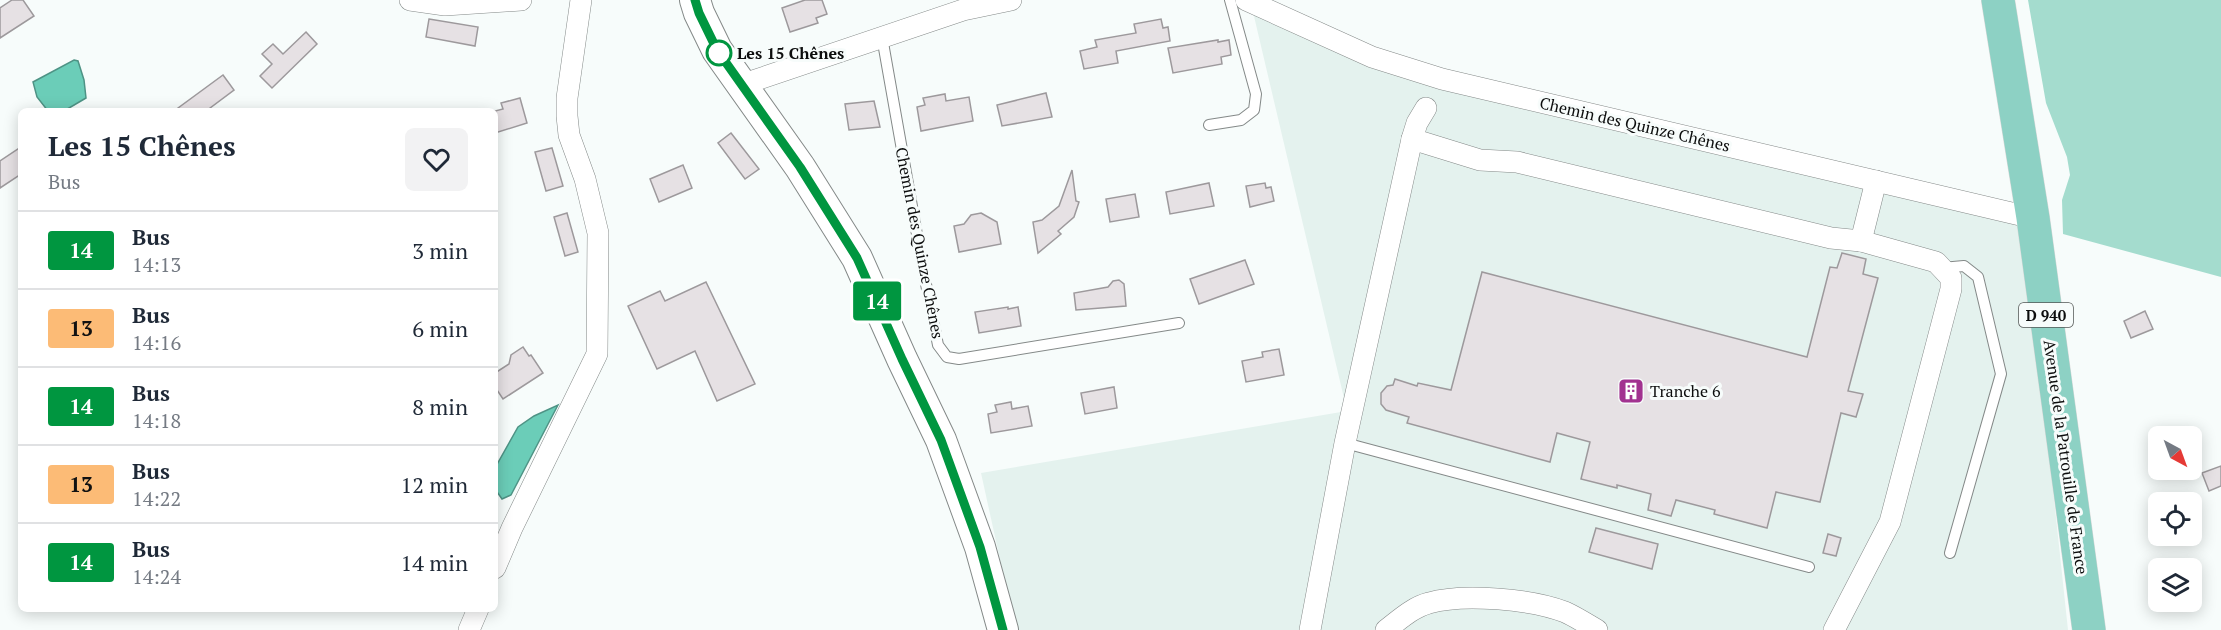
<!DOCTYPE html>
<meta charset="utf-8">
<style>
:root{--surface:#fff;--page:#f2f2f3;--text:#1f2937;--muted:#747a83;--line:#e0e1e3}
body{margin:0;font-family:"PT Serif",serif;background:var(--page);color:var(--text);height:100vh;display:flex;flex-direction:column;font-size:22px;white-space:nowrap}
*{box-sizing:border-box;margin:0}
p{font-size:20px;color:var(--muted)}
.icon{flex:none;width:33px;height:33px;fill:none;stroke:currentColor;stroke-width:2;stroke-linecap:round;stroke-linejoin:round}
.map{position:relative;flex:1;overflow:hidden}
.side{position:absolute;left:18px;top:108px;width:480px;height:504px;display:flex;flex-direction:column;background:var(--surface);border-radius:9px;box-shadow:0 3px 15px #0003}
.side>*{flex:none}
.badge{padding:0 12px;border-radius:4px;font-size:21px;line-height:39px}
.needle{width:39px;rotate:139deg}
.buttons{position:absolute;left:2148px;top:426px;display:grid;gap:12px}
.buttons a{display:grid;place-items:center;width:54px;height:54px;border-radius:9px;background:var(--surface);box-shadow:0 3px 15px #0003;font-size:30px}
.map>.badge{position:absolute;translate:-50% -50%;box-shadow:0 0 0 3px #fff}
.round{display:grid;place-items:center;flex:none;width:63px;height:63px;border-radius:9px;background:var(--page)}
.summary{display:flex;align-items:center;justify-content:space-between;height:102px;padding:0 30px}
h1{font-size:28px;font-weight:800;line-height:45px}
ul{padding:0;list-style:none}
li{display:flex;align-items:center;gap:18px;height:78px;padding:0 30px;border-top:2px solid var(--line)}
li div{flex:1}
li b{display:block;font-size:22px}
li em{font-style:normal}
li .badge{min-width:66px;font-weight:700;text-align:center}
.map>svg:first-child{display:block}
.built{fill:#e4f2ee}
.green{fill:#a4dcce}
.water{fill:#6bcdb8;stroke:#4e9385;stroke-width:1.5}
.building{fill:#e6e1e4;stroke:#9d999c;stroke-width:1.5}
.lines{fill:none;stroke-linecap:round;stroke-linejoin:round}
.lane-casing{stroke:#848988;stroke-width:12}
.street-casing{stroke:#848988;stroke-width:22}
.secondary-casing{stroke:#848988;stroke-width:32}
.primary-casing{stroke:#d8d8d8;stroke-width:34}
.lane{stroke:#fff;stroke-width:10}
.street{stroke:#fff;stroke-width:21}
.secondary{stroke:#fff;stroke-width:30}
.primary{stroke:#8dd1c4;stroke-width:33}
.line-casing{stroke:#fff;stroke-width:14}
.line{stroke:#009640;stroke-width:9}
.stop-dot{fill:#fff;stroke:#009640;stroke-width:3}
.labels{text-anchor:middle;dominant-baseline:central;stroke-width:6;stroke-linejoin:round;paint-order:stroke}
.shield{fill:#f7fcfb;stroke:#525554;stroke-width:1.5}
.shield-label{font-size:15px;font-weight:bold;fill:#0c0d0d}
.stop-label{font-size:16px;font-weight:bold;fill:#0c0d0d;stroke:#f7fcfb;text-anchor:start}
.street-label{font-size:16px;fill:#0c0d0d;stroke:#f7fcfb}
.poi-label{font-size:16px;fill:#0c0d0d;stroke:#f7fcfb;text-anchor:start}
</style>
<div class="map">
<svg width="2221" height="630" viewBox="0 0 2221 630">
<rect width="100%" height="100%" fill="#f7fcfb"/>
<!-- built -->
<path class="built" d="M1253 12 1505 104 2025 227 2068 630H1019L1001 564 981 473 1347 411Z"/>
<!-- green -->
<path class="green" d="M2028 0H2221V277L2063 234 2062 200 2070 175 2067 157 2046 103Z"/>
<!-- water -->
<g class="water">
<path d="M74 60 78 61 84 80 86 98 64 111H48L37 97 33 82Z"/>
<path d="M558 405 511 495 502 499 495 489V468L518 427 534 416Z"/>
</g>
<!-- building -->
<g class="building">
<path d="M12 0H23L34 16 0 38V8Z"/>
<path d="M805 0H822L827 14 816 18 818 23 790 32 782 8Z"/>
<path d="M429 19 478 27 475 46 426 37Z"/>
<path d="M1161 19 1163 28 1168 27 1170 41 1116 51 1118 63 1084 69 1080 51 1097 47 1095 40 1136 33 1134 24Z"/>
<path d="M306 32 317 44 272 88 260 76 272 64 262 54 273 44 283 54Z"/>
<path d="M1218 40V42L1229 40 1231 55 1221 57 1222 64 1173 73 1168 48Z"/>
<path d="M223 75 234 90 206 111H174Z"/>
<path d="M1046 93 1052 117 1002 126 997 105Z"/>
<path d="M945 94 946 101 969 97 973 121 921 131 917 107 925 105 923 98Z"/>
<path d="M520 98 527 123 495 133V111L503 109 501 103Z"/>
<path d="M874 101 880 127 849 130 845 104Z"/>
<path d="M731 133 759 169 745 179 718 143Z"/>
<path d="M21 147V174L0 188V161Z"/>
<path d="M552 148 563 186 546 191 535 152Z"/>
<path d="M683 165 692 188 659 202 650 179Z"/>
<path d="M1072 170 1076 201 1079 202 1074 217 1058 231 1061 234 1038 253 1033 222 1042 220 1059 206Z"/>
<path d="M1209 183 1214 206 1170 214 1166 192Z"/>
<path d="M1265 183 1266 188 1271 187 1274 201 1250 207 1246 186Z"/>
<path d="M1135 194 1139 217 1110 222 1106 199Z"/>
<path d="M567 213 578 252 565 256 554 217Z"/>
<path d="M981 213 997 222 1001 244 959 252 954 226 964 224 971 215Z"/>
<path d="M1842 253 1866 259 1863 274 1878 278 1848 391 1863 394 1856 417 1841 413 1820 502 1776 492 1767 528 1714 514 1715 510 1676 500 1671 516 1648 510 1651 494 1617 485V488L1581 479 1590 442 1557 433 1550 462 1407 423 1409 417 1386 410 1381 404V393L1387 386 1393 385 1395 379 1417 386 1418 383 1451 390 1482 272 1807 357 1830 267 1837 268Z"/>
<path d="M1245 260 1254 284 1199 304 1190 279Z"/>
<path d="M1119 280 1124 284 1126 306 1076 310 1074 293 1108 287 1113 281Z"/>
<path d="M706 282 755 384 717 401 695 351 657 369 628 306 660 291 665 301Z"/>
<path d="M1008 307V309L1018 307 1021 326 979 333 975 312Z"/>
<path d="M2145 311 2153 329 2131 338 2124 321Z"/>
<path d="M523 347 529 356 531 355 543 373 503 399 495 387V373L509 364 511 355Z"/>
<path d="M1279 349 1284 375 1246 382 1242 361 1263 357 1262 352Z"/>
<path d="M1114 387 1117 408 1085 414 1081 393Z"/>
<path d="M1011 402 1012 409 1028 406 1032 426 991 433 988 414 997 412 995 405Z"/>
<path d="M2221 466V486L2209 491 2202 473Z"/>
<path d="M1596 528 1658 544 1652 569 1589 552Z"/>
<path d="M1828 534 1841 538 1836 556 1823 553Z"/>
</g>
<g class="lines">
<defs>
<g id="lane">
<path d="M882 37 924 274 938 345 947 357 959 359 1179 323"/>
<path d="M1209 125 1241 120 1254 110 1256 94 1230 0"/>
<path d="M1942 268 1964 266 1978 277 2001 374 1950 553"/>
<path d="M1345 443 1809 567"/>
</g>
<g id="street">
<path d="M410 0 445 5 521 0"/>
<path d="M1246 0 1372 57 1442 79 2033 218"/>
<path d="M744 88 753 81 963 10 1011 0"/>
<path d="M1412 139 1480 160 1517 162 1831 238 1861 241 1936 262 1951 278V289L1890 522 1834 630"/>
<path d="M1861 241 1876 181"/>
<path d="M495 568 512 528 597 354 598 233 585 179 569 135 567 116V98L581 0"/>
<path d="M469 630 478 609"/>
<path d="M1310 630 1345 443 1412 139 1417 123 1426 108"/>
<path d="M1386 630C1399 620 1413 607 1429 603 1463 593 1531 599 1565 612 1576 617 1587 624 1597 630"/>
</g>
<path id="secondary" d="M695 0 699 13 717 50 800 167 857 258 902 359 941 440 980 547 1003 630"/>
<path id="primary" d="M1998 0 2033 218 2089 630"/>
</defs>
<!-- lane casing -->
<use href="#lane" class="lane-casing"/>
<!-- street casing -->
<use href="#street" class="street-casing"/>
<!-- secondary casing -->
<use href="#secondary" class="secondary-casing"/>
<!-- primary casing -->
<use href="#primary" class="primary-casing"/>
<!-- lane -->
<use href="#lane" class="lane"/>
<!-- street -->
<use href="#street" class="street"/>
<!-- secondary -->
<use href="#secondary" class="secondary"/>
<!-- primary -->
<use href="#primary" class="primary"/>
</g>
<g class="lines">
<defs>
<path id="line" d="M695 0 699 13 717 50 800 167 857 258 902 359 941 440 980 547 1003 630"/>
</defs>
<!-- line casing -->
<use href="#line" class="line-casing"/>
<!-- line -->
<use href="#line" class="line"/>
</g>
<!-- icons -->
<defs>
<symbol id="building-square" viewBox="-11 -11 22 22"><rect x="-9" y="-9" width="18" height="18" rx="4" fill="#a23290" stroke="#f7fcfb"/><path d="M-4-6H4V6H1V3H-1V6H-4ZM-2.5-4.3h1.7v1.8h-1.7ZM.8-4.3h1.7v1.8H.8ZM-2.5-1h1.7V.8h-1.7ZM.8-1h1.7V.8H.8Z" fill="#fff"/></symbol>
</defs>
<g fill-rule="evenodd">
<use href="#building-square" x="1616" y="376" width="30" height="30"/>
</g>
<!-- markers -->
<circle class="stop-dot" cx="719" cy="53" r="12"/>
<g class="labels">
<!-- shield labels -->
<rect class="shield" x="2019" y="303" width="54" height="24" rx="4.5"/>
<g class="shield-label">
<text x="2046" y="315">D 940</text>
</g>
<!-- stop labels -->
<g class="stop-label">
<text x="737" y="53">Les 15 Chênes</text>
</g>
<!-- street labels -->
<g class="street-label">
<text transform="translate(1635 124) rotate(13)">Chemin des Quinze Chênes</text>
<text transform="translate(920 243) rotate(79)">Chemin des Quinze Chênes</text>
<text transform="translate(2066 457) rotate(82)">Avenue de la Patrouille de France</text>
</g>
<!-- poi labels -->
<g class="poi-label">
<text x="1650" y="391">Tranche 6</text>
</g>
</g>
</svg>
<div class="buttons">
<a><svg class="needle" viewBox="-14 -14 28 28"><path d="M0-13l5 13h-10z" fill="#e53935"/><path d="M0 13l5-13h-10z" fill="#747a83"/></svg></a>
<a><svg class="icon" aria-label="locate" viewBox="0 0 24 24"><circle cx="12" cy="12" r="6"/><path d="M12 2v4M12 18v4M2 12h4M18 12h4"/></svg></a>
<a><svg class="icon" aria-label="layers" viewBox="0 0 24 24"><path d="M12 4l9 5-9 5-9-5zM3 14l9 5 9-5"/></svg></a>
</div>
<b class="badge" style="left:877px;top:301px;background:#009640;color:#fff">14</b>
<section class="side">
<div class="summary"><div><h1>Les 15 Chênes</h1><p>Bus</p></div><a class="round"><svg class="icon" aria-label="heart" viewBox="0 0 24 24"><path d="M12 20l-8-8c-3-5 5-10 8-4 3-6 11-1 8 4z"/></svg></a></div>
<ul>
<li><span class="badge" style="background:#009640;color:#fff">14</span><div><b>Bus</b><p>14:13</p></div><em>3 min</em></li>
<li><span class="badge" style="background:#fcbb76;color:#111">13</span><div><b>Bus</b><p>14:16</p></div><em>6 min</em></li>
<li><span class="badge" style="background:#009640;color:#fff">14</span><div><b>Bus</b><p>14:18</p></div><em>8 min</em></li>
<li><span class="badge" style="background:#fcbb76;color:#111">13</span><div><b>Bus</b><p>14:22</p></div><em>12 min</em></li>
<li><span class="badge" style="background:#009640;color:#fff">14</span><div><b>Bus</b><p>14:24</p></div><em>14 min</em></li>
</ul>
</section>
</div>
